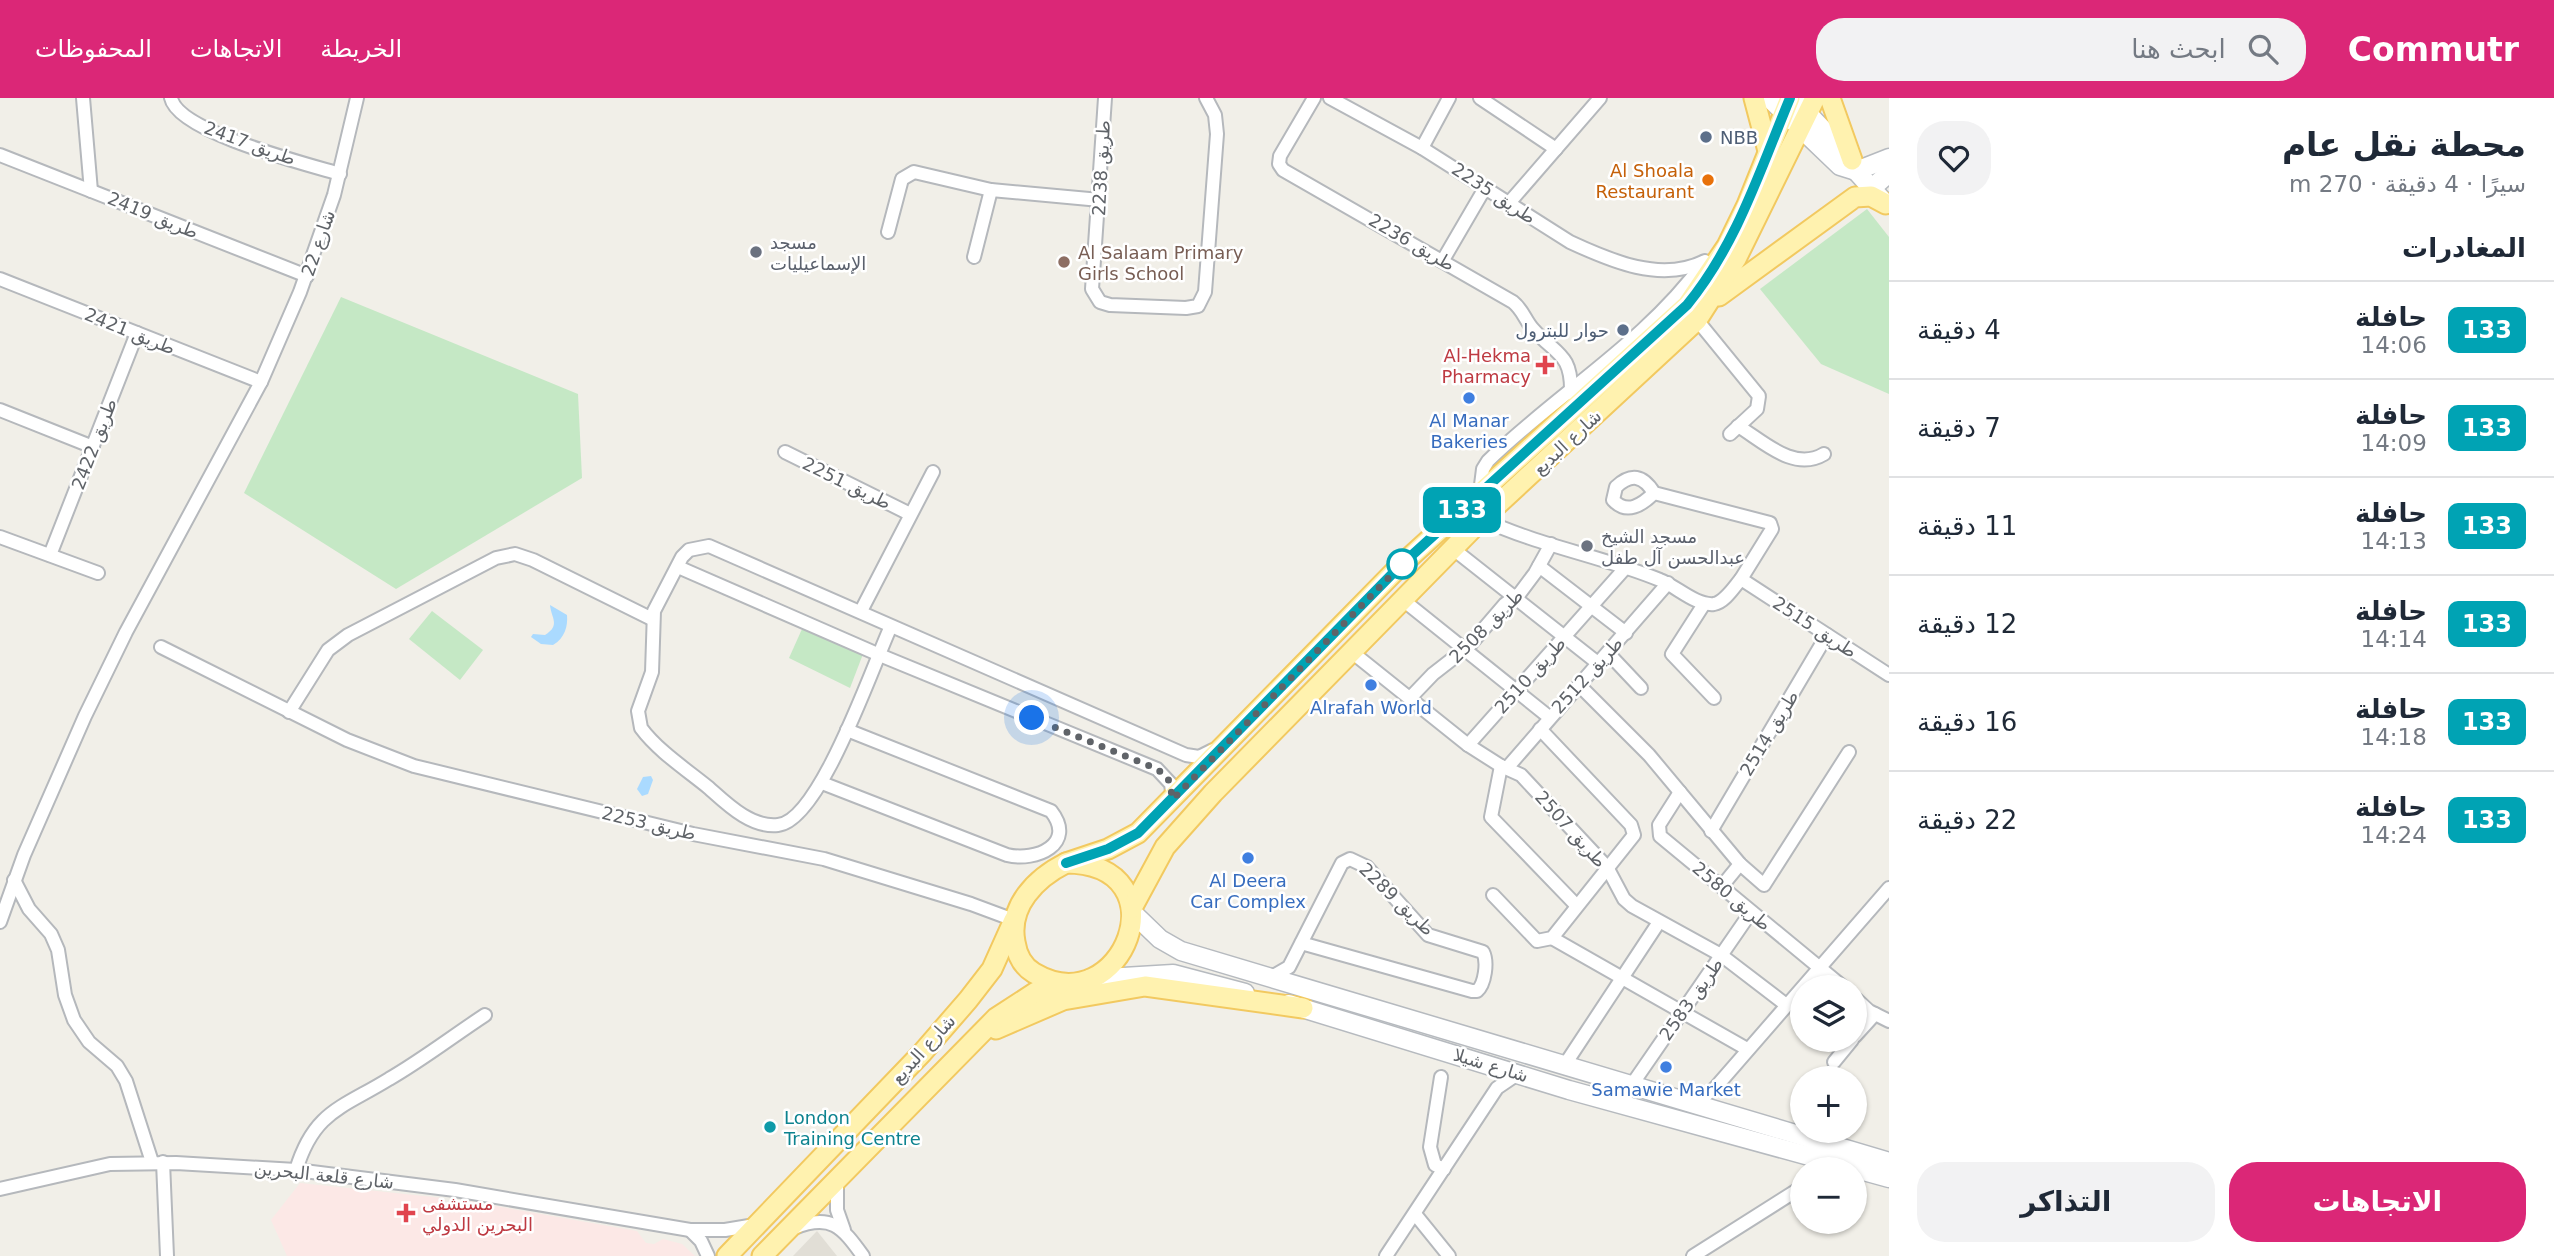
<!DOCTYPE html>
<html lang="ar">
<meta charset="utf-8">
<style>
:root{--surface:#fff;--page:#f2f2f3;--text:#1f2937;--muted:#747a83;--line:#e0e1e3;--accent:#db2777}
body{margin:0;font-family:"DejaVu Sans",Cairo,sans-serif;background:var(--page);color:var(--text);direction:rtl;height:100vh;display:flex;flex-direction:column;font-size:26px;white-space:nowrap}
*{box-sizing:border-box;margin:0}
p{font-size:23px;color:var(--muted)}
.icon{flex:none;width:38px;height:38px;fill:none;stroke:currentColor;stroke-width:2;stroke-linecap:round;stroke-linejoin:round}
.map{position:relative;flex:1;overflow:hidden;direction:ltr}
.sheet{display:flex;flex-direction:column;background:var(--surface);width:665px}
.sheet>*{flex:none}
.badge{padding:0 14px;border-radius:10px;font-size:24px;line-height:46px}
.buttons{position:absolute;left:1790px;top:877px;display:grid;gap:14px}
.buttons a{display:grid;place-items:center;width:77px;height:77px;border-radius:50%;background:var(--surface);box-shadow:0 2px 5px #0004;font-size:35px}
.you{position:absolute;width:35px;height:35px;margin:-18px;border:5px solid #fff;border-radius:50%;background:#1a73e8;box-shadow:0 0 0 10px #1a73e833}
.map>.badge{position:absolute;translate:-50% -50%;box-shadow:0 0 0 4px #fff}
h2{padding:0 28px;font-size:26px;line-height:63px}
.round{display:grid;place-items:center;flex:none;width:74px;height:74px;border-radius:28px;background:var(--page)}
.overview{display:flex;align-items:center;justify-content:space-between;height:119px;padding:0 28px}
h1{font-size:33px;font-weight:800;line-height:52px}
.button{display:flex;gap:14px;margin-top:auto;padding:14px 28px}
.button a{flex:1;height:80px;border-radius:28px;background:var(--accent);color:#fff;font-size:28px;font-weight:800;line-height:80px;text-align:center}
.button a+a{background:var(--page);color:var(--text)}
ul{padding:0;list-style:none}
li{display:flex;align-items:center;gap:21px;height:98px;padding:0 28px;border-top:2px solid var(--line)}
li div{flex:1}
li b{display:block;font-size:26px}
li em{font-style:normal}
li .badge{min-width:77px;font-weight:700;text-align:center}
header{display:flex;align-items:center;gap:42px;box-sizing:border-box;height:98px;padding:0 35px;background:var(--accent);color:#fff}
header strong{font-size:33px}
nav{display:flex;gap:38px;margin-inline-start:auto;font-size:24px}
.search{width:490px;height:63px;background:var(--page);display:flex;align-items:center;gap:18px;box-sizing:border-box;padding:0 24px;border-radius:28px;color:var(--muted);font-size:26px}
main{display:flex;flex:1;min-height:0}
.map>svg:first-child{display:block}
.education{fill:#e1ded6}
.medical{fill:#fce8e6}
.green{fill:#c5e8c5}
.water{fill:#aadaff}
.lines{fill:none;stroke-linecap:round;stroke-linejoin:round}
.street-casing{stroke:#b5b8bc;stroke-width:16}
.secondary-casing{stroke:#b6babf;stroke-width:21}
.primary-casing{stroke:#f2c960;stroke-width:23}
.street{stroke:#fff;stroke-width:12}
.secondary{stroke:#fff;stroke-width:18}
.primary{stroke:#fff2af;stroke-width:19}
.line-casing{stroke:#fff;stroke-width:16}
.line{stroke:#00a3b4;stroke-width:10}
.walk{stroke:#5f6368;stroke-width:7;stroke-dasharray:0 12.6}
.service-dot{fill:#5c6f8a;stroke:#fff;stroke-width:2.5}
.food-dot{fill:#e8710a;stroke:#fff;stroke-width:2.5}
.worship-dot{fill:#6b7280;stroke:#fff;stroke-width:2.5}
.education-dot{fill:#8d6e63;stroke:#fff;stroke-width:2.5}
.health-dot{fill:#e0444e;stroke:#fff;stroke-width:2.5}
.shop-dot{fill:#3f7fe0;stroke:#fff;stroke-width:2.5}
.stop-dot{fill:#fff;stroke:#00a3b4;stroke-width:3.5}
.culture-dot{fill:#0f9aa8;stroke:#fff;stroke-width:2.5}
.labels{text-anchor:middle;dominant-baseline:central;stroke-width:5;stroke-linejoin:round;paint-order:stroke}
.service-label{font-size:18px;fill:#4e5e75;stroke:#fff;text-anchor:start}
.street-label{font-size:18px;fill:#5f6368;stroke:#fff}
.food-label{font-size:18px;fill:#c56008;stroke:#fff;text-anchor:end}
.worship-label{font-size:18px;fill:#5b616d;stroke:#fff;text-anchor:start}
.education-label{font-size:18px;fill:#785e54;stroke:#fff;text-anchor:start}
.health-label{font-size:18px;fill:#be3a42;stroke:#fff;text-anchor:end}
.shop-label{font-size:18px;fill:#366cbe;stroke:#fff}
.culture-label{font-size:18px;fill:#0d838f;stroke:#fff;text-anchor:start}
</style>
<header>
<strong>Commutr</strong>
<div class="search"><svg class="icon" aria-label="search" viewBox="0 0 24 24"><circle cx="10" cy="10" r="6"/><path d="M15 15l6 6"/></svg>ابحث هنا</div>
<nav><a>الخريطة</a><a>الاتجاهات</a><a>المحفوظات</a></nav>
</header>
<main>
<section class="sheet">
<div class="overview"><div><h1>محطة نقل عام</h1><p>سيرًا · 4 دقيقة · 270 m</p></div><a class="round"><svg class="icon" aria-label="heart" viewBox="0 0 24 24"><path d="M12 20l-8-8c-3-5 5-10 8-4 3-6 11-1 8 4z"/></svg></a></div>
<h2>المغادرات</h2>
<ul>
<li><span class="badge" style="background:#00a3b4;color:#fff">133</span><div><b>حافلة</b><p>14:06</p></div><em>4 دقيقة</em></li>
<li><span class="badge" style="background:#00a3b4;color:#fff">133</span><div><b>حافلة</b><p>14:09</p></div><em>7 دقيقة</em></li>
<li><span class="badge" style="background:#00a3b4;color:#fff">133</span><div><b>حافلة</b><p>14:13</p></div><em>11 دقيقة</em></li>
<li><span class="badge" style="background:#00a3b4;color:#fff">133</span><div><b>حافلة</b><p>14:14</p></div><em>12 دقيقة</em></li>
<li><span class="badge" style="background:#00a3b4;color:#fff">133</span><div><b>حافلة</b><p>14:18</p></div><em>16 دقيقة</em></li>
<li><span class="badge" style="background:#00a3b4;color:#fff">133</span><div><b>حافلة</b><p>14:24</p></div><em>22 دقيقة</em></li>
</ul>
<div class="button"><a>الاتجاهات</a><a>التذاكر</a></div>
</section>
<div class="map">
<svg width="1889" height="1158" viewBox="0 0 1889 1158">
<rect width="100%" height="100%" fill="#f1efe8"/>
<!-- education -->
<path class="education" d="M817 1133 837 1158H793Z"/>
<!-- medical -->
<path class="medical" d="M300 1085 443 1100 447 1108H457L462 1102 637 1133 646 1145 654 1146 663 1141 682 1146 695 1158H287L271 1122Z"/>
<!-- green -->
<g class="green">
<path d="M1867 111 1889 139V296L1821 266 1760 191Z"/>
<path d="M341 199 578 296 582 380 396 491 244 395Z"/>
<path d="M432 513 483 552 460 582 409 541Z"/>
<path d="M802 531 863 556 850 590 789 560Z"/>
</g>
<!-- water -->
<g class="water">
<path d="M550 507 567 517C568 528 565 540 553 547L541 546 531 539 533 536 545 537C561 527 551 520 550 507Z"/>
<path d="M651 678 653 682 648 696 642 698 637 691 643 679Z"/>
</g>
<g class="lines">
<defs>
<g id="street">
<path d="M83 0 91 93"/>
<path d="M171 0C178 34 306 66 340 76"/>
<path d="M1105 0 1092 191 1100 204 1110 207 1186 210 1198 208 1205 194 1217 36 1215 17 1206 0"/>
<path d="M1314 0 1280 58 1279 66 1283 72 1513 204C1523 212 1525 222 1533 231 1556 257 1572 255 1571 295"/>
<path d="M1330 0 1422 50 1570 144C1611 163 1661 185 1705 163"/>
<path d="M1480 0 1556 51"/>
<path d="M1422 50 1449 0"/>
<path d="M0 57 307 178"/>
<path d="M1509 105 1600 0"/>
<path d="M888 134 902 81 914 74 991 92 1100 102"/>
<path d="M974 159 991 92"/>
<path d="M1443 162 1485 90"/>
<path d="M0 181 261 284"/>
<path d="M1697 222 1759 298 1757 311 1730 336"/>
<path d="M0 312 93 349"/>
<path d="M1738 328C1764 344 1794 374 1824 356"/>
<path d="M785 354 910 416"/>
<path d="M1480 395 1483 371 1488 363C1559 294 1645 245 1704 164"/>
<path d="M1654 395C1642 407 1627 417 1613 402L1616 389C1631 375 1643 377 1654 395L1770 425 1772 431 1741 481"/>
<path d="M1482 421C1539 448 1602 458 1660 482 1676 488 1696 508 1714 506 1725 504 1734 489 1741 481L1889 577"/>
<path d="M0 439 98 475"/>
<path d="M1452 450 1599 566"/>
<path d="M50 457 137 235"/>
<path d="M1539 468 1626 535"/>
<path d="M678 469 882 558 1157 671 1171 686 1173 701"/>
<path d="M1403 502 1549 619"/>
<path d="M1704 506 1672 556 1714 600"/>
<path d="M861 513 933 374"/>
<path d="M891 528C873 567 820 723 778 727 751 730 727 706 709 690 687 672 658 653 641 630L638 613 652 574 654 513 682 459 689 452 709 448 1186 657 1199 659 1213 652"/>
<path d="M161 549 347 642 414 668 693 736 824 761 971 806 1014 822"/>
<path d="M1353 555 1468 647 1501 668 1521 677 1607 769 1624 801 1632 808 1721 857 1785 906"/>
<path d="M1608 555 1641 590"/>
<path d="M1579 587 1649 657 1740 766 1764 787 1849 654"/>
<path d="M1410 600 1433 576 1469 548 1505 506 1520 495 1535 475 1551 446"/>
<path d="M289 614 328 552 348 537 496 460 515 456 533 462 652 521"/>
<path d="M1468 647 1627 468"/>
<path d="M1501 668 1491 719 1576 807"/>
<path d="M1507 670 1668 485"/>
<path d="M822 685 1007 757C1036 764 1077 746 1051 713L847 632"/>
<path d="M1680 694 1659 727 1660 738 1843 889"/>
<path d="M1711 733 1827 537"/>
<path d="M14 782 29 811 51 836 58 852 65 897 74 922 89 944 117 968 126 983 152 1064"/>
<path d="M1722 788 1740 766"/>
<path d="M1493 797 1537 843 1552 840 1634 737 1631 727 1540 631"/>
<path d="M0 824 24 757 85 618 126 534 261 284 300 194 334 97 357 0"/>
<path d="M1552 840 1747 951"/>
<path d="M1270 880 1289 869 1342 765 1350 761 1367 769 1428 837 1483 854C1488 864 1485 886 1477 893H1472L1301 845"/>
<path d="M1855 900 1869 913 1889 923"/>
<path d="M1855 938 1875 916"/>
<path d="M1834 964 1852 942"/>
<path d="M1564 968 1659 824"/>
<path d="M1441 979 1430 1049 1435 1067 1444 1071"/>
<path d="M1631 988 1751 814"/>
<path d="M1687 1003 1702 1000 1715 990 1889 790"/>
<path d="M163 1064 167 1158"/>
<path d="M296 1072C314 1013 342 1010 389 981 422 962 453 938 485 917"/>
<path d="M837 1082V1112L844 1132"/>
<path d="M0 1091 110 1066 176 1065 296 1072 455 1092 690 1132H725L755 1127"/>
<path d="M1415 1116 1449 1158"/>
<path d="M794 1130C831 1115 842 1129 863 1158"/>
<path d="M690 1132 701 1143 708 1158"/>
<path d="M1386 1158 1497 990 1519 975"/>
<path d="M1693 1158 1802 1089"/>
</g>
<g id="secondary">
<path d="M1769 0 1840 68 1856 73"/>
<path d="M1793 0 1852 62 1856 73 1885 105"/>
<path d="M1856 73 1889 60"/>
<path d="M1872 90 1889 75"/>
<path d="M1133 815 1160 841 1181 853 1889 1064"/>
<path d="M1090 881 1173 876 1245 895"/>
<path d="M1289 906 1569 992 1889 1080"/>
</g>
<g id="primary">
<path d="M1754 0 1768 53"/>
<path d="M1830 0 1852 62"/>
<path d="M1719 198 1855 99 1871 98 1886 106"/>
<path d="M1066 765 1108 751 1138 735 1399 469 1687 207 1727 148 1747 107 1790 0"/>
<path d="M1066 765C1185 766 1122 927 1034 875 1022 868 1017 857 1015 844 1008 808 1036 780 1066 765Z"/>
<path d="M1132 810 1165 749 1213 695 1482 421 1697 222 1736 161 1815 0"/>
<path d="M996 931 1063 902 1145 888 1303 910"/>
<path d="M727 1158 922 955 968 902 992 871 1014 822"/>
<path d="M762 1158 996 920 1036 894 1060 886"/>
</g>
</defs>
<!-- street casing -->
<use href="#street" class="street-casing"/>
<!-- secondary casing -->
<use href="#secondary" class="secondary-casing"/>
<!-- primary casing -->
<use href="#primary" class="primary-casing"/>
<!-- street -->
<use href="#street" class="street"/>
<!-- secondary -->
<use href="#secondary" class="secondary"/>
<!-- primary -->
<use href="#primary" class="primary"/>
</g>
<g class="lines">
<defs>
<path id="line" d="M1066 765 1108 751 1138 735 1399 469 1687 207C1737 146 1760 72 1790 0"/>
</defs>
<!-- line casing -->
<use href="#line" class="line-casing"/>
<!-- line -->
<use href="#line" class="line"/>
<!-- walk -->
<path class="walk" d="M1032 620 1157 671 1168 680 1173 701 1402 466"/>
</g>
<!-- markers -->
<g class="service-dot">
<circle cx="1706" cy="39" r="7"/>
<circle cx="1623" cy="232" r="7"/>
</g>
<circle class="food-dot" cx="1708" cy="82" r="7"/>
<g class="worship-dot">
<circle cx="756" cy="154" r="7"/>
<circle cx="1587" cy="448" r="7"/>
</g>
<circle class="education-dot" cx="1064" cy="164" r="7"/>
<g class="health-dot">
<path d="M1541.5 256.5h7v7h7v7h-7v7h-7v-7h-7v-7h7z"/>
<path d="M402.5 1104.5h7v7h7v7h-7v7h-7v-7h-7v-7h7z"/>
</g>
<g class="shop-dot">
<circle cx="1469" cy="300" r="7"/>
<circle cx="1371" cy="587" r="7"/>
<circle cx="1248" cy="760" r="7"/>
<circle cx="1666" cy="969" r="7"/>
</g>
<circle class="stop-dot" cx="1402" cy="466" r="14"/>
<circle class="culture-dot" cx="770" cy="1029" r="7"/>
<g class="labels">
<!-- service labels -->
<g class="service-label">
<text x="1720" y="39">NBB</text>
<text x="1609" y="232" text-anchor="end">حوار للبترول</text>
</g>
<!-- street labels -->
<g class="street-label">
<text transform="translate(250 45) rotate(20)">طريق 2417</text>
<text transform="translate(1101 70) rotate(-87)">طريق 2238</text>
<text transform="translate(1494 95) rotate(33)">طريق 2235</text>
<text transform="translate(153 117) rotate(22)">طريق 2419</text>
<text transform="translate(1412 144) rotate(30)">طريق 2236</text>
<text transform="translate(318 145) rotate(-71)">شارع 22</text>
<text transform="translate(130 233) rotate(22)">طريق 2421</text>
<text transform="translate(1567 344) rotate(-43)">شارع البديع</text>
<text transform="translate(94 346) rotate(-69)">طريق 2422</text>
<text transform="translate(847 385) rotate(26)">طريق 2251</text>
<text transform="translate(1486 528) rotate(-45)">طريق 2508</text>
<text transform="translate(1815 529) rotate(33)">طريق 2515</text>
<text transform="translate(1530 577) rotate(-48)">طريق 2510</text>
<text transform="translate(1587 577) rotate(-48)">طريق 2512</text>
<text transform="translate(1769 635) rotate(-59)">طريق 2514</text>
<text transform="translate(649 725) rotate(13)">طريق 2253</text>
<text transform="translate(1571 731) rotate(48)">طريق 2507</text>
<text transform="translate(1732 798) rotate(40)">طريق 2580</text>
<text transform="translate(1397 801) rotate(44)">طريق 2289</text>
<text transform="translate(1691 901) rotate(-55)">طريق 2583</text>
<text transform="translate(923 951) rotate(-48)">شارع البديع</text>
<text transform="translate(1491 967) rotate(17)">شارع شيلا</text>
<text transform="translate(324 1077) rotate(6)">شارع قلعة البحرين</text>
</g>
<!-- food labels -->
<g class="food-label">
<text x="1694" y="72">Al Shoala<tspan x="1694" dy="21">Restaurant</tspan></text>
</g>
<!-- worship labels -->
<g class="worship-label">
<text x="770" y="144">مسجد<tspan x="770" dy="21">الإسماعيليات</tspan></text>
<text x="1601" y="438">مسجد الشيخ<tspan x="1601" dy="21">عبدالحسن آل طفل</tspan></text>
</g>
<!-- education labels -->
<g class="education-label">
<text x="1078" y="154">Al Salaam Primary<tspan x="1078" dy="21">Girls School</tspan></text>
</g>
<!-- health labels -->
<g class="health-label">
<text x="1531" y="257">Al-Hekma<tspan x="1531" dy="21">Pharmacy</tspan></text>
<text x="422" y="1105" text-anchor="start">مستشفى<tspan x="422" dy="21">البحرين الدولي</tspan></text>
</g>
<!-- shop labels -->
<g class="shop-label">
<text x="1469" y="322">Al Manar<tspan x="1469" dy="21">Bakeries</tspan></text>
<text x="1371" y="609">Alrafah World</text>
<text x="1248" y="782">Al Deera<tspan x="1248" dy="21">Car Complex</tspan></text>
<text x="1666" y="991">Samawie Market</text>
</g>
<!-- culture labels -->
<g class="culture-label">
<text x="784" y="1019">London<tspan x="784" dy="21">Training Centre</tspan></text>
</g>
</g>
</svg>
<div class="buttons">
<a><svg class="icon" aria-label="layers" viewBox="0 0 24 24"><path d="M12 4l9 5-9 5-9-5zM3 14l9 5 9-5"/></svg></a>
<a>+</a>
<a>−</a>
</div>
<div class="you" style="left:1032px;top:620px"></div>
<b class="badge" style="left:1462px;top:412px;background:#00a3b4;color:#fff">133</b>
</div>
</main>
